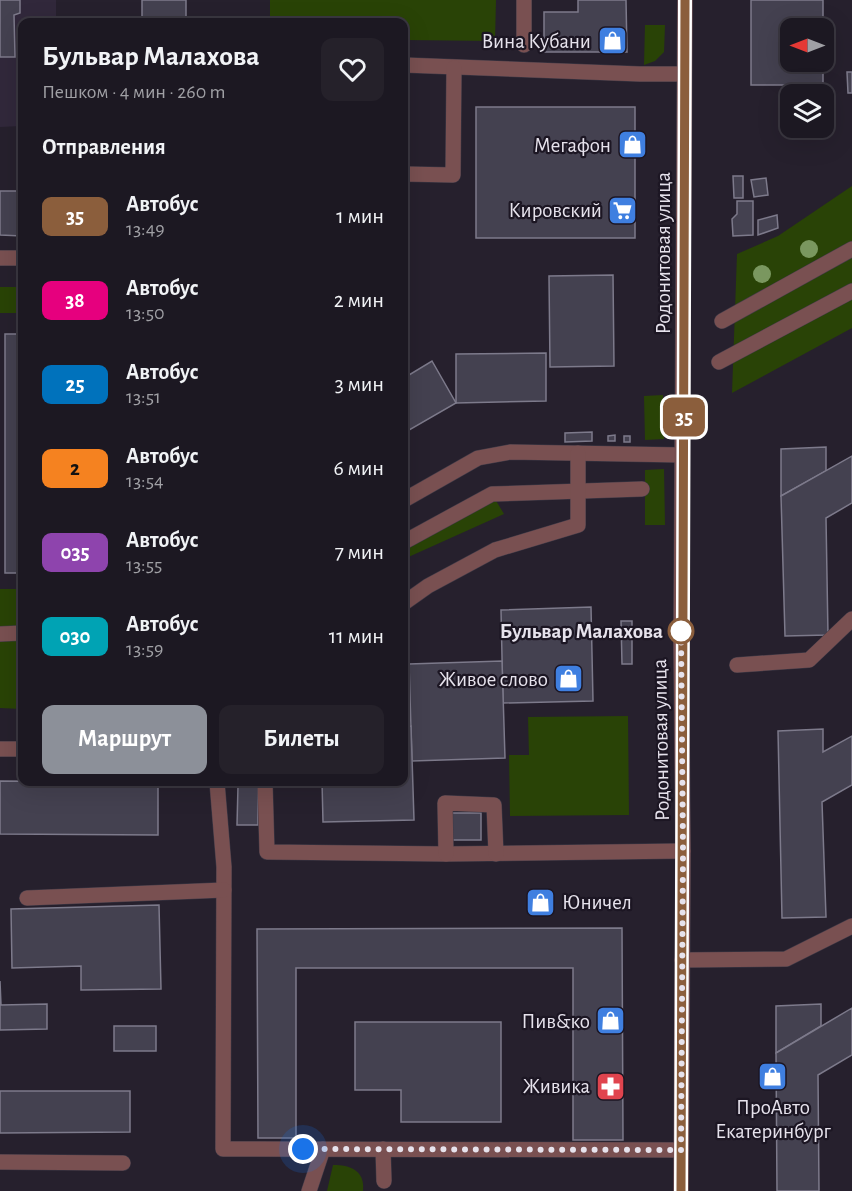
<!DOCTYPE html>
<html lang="ru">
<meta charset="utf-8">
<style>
:root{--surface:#1c1822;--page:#25212a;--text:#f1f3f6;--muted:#a0a0a5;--line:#3a3740;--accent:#8c9099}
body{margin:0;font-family:"Alegreya Sans",sans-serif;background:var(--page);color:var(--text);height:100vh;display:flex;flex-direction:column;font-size:22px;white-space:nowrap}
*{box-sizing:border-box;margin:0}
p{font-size:20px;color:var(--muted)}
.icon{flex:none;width:33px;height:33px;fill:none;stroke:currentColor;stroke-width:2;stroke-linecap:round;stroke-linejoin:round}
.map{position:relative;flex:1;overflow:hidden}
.side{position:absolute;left:18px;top:18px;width:390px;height:768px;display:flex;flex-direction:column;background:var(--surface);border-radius:12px;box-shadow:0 6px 24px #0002,0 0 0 2px var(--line)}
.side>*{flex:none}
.badge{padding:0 12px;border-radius:9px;font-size:21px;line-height:39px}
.needle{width:39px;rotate:270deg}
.fabs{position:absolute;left:780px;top:18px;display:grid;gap:12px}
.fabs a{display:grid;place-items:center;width:54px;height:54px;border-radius:12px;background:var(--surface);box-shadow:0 6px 24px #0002,0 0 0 2px var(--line);font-size:30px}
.you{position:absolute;width:30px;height:30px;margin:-15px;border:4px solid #fff;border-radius:50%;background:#1a73e8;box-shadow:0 0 0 9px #1a73e833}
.map>.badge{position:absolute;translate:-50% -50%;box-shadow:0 0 0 3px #fff}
h2{padding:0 24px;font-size:22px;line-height:54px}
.round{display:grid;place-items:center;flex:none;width:63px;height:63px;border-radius:12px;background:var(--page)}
.summary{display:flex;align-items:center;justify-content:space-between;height:102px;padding:0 24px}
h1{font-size:28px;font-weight:600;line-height:45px}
.cta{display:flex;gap:12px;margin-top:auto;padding:12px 24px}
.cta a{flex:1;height:69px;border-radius:12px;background:var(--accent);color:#fff;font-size:24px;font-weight:600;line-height:69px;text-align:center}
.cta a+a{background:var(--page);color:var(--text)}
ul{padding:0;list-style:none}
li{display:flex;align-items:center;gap:18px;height:84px;padding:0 24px}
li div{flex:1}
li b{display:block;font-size:22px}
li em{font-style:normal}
li .badge{min-width:66px;font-weight:700;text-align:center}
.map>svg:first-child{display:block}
.built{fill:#31283b}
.green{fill:#294306}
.building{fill:#444150;stroke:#7d7a8b;stroke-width:1.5}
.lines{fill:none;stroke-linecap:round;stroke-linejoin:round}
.minor-casing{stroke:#413b48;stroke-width:16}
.minor{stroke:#795051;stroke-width:15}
.tree{fill:#7a975f}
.line-casing{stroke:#fff;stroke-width:14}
.line{stroke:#8b5e3c;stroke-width:9}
.walk{stroke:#e6e2ec;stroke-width:6;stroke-dasharray:0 10.8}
.stop-dot{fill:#fff;stroke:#8b5e3c;stroke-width:3}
.labels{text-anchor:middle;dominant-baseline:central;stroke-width:4.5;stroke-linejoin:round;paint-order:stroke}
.poi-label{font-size:21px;fill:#e6e2ec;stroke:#1c1623;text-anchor:end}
.street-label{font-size:21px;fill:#e6e2ec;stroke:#1c1623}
.stop-label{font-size:21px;font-weight:bold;fill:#e6e2ec;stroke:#1c1623;text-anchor:end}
</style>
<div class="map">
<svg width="852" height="1191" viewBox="0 0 852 1191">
<rect width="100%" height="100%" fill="#26202d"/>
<!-- built -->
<path class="built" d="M0 0H56V22H22V126L0 127Z"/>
<!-- green -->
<g class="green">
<path d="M270 0H496L495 41 404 40V22H270Z"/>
<path d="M645 25H665L664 52 655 61 644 65Z"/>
<path d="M852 186V328L732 393 737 254 778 236Z"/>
<rect x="0" y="287" width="22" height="26"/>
<path d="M663 395 664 439 645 440 644 396Z"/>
<path d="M664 469 665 525H645V470Z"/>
<path d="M492 494 504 514 404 559V540Z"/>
<path d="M0 589H22V709L0 708Z"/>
<path d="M628 716 629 815 510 816 509 755H529L528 717Z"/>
<path d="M333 1165C350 1165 365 1170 363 1191H327Z"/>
</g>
<!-- building -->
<g class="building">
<path d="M0 0H20V13L14 15 15 57H0Z"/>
<rect x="142" y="0" width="44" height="22"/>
<path d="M578 0H626L627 52H544V12H578Z"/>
<path d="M751 0H823V28H790V62H823V85H751Z"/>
<path d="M847 72H852V93H848Z"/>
<rect x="476" y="107" width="159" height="131"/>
<path d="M733 176H743V198H734Z"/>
<path d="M766 178 768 195 754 197 751 180Z"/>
<path d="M0 191H22V236L0 235Z"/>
<path d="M737 201H753V235L733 236 732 219 737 214Z"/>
<path d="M777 215 778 228 758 235V220Z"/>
<path d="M613 275 614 366 550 367 549 276Z"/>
<rect x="5" y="334" width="17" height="239"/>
<path d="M546 353V401L456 403V354Z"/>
<path d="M432 361 456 403 404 433V378Z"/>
<path d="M592 432V441L565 442V433Z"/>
<path d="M615 435V441H608V436Z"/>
<rect x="624" y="436" width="6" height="6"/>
<path d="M826 447V471L781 496V449Z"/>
<path d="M852 456V503L826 518 828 635 785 636 781 496Z"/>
<path d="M591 607 593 701 503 703 501 610Z"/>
<path d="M621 621H632V664H622Z"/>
<path d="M502 661 505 758 412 761 409 664Z"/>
<path d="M411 726 414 820 323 822 322 782H404V727Z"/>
<path d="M823 729V752L852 736V785L822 802 826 917 782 918 778 731Z"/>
<path d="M0 781 158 782V835L0 834Z"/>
<path d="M238 786 258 787V825H237Z"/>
<rect x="450" y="813" width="31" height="27"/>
<path d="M159 905 161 989 81 990V966L12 968 11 909Z"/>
<path d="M622 928 623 1140H573V968H296V1138H258L257 929Z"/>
<path d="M0 981 1 1005 47 1004V1029L0 1030Z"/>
<path d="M821 1004V1026L776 1053V1006Z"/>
<path d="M852 1008V1055L818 1075 819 1191H777L776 1053Z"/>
<path d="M355 1022H501V1122H401V1090H355Z"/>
<rect x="114" y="1026" width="42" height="25"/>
<path d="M0 1091H130V1132L0 1133Z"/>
</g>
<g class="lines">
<defs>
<g id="minor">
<path d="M524 0V45"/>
<path d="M404 65 640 74H684"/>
<path d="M404 174 453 175 454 68"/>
<path d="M0 258H22"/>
<path d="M722 321 852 249"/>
<path d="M719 362 852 291"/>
<path d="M404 500 478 458 510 452 682 455"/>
<path d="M404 542 492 494 642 489"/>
<path d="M404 603 428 586 495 550 578 525V453"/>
<path d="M0 634 22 633"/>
<path d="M737 665 809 660 852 619"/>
<path d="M0 749H22"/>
<path d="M217 782 224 867 223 1149 681 1150"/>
<path d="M265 782 267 852 446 854 683 851"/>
<path d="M446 854 445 803 494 805 496 854"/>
<path d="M27 898 224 890"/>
<path d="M682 960 786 959 852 926"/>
<path d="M383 1149 384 1181"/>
<path d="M0 1162 123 1163"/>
<path d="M309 1191 323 1149"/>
<path d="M681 1191 683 851 681 641 685 0"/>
</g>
</defs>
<!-- minor casing -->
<use href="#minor" class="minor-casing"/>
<!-- minor -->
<use href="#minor" class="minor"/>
</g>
<!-- trees -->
<g class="tree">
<circle cx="809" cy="249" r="9"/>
<circle cx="762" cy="274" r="9"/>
</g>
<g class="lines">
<defs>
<path id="line" d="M681 1191 685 0"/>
</defs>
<!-- line casing -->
<use href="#line" class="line-casing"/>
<!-- line -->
<use href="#line" class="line"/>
<!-- walk -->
<path class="walk" d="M303 1149 681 1150 683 851 681 631"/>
</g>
<!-- icons -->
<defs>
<symbol id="shop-square" viewBox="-11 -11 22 22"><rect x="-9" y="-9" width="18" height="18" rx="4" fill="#3f7fe0" stroke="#1c1623"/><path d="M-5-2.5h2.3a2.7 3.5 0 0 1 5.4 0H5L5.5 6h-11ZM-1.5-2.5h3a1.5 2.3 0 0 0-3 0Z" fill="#fff"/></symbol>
<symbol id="supermarket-square" viewBox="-11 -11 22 22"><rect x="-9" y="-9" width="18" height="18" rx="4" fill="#3f7fe0" stroke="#1c1623"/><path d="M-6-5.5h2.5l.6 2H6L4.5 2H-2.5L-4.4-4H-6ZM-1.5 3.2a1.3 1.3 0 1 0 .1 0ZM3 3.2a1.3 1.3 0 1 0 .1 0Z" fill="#fff"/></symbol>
<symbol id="pharmacy-square" viewBox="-11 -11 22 22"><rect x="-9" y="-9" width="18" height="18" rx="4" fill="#e0444e" stroke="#1c1623"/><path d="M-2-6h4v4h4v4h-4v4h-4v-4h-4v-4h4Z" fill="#fff"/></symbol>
</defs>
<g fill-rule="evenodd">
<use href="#shop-square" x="596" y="24" width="33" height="33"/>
<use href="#shop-square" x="616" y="128" width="33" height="33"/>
<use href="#supermarket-square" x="606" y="194" width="33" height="33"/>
<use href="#shop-square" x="552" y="662" width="33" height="33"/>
<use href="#shop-square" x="524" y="886" width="33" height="33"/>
<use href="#shop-square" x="594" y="1004" width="33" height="33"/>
<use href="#shop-square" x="756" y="1060" width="33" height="33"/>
<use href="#pharmacy-square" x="594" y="1070" width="33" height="33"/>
</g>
<!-- markers -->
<circle class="stop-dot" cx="681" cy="631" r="12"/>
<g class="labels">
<!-- poi labels -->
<g class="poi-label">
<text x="591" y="41">Вина Кубани</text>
<text x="611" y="145">Мегафон</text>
<text x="602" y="210">Кировский</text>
<text x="548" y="679">Живое слово</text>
<text x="562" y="902" text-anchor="start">Юничел</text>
<text x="590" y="1021">Пив&amp;ко</text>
<text x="590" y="1086">Живика</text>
<text x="773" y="1107" text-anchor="middle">ПроАвто<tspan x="773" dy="24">Екатеринбург</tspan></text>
</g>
<!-- street labels -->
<g class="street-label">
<text transform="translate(663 253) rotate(-90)">Родонитовая улица</text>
<text transform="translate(661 740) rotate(-91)">Родонитовая улица</text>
</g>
<!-- stop labels -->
<g class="stop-label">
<text x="663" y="631">Бульвар Малахова</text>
</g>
</g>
</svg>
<div class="fabs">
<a><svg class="needle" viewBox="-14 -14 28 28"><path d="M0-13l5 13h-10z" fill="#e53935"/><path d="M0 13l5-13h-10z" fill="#a0a0a5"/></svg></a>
<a><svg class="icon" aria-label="layers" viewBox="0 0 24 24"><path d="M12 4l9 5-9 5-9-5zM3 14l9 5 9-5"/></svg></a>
</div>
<div class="you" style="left:303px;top:1149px"></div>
<b class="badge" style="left:684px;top:417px;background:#8b5e3c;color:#fff">35</b>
<section class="side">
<div class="summary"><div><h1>Бульвар Малахова</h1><p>Пешком · 4 мин · 260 m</p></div><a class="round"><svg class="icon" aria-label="heart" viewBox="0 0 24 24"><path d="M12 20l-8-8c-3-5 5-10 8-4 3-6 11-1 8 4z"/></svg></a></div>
<h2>Отправления</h2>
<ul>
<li><span class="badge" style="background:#8b5e3c;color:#fff">35</span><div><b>Автобус</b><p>13:49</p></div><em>1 мин</em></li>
<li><span class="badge" style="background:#e6007e;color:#fff">38</span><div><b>Автобус</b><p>13:50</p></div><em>2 мин</em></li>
<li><span class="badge" style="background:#0072bc;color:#fff">25</span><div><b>Автобус</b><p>13:51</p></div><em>3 мин</em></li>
<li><span class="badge" style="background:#f58220;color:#111">2</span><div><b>Автобус</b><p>13:54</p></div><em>6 мин</em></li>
<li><span class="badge" style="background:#8e44ad;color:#fff">035</span><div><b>Автобус</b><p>13:55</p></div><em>7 мин</em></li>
<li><span class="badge" style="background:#00a3b4;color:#fff">030</span><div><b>Автобус</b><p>13:59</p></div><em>11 мин</em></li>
</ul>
<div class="cta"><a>Маршрут</a><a>Билеты</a></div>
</section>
</div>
